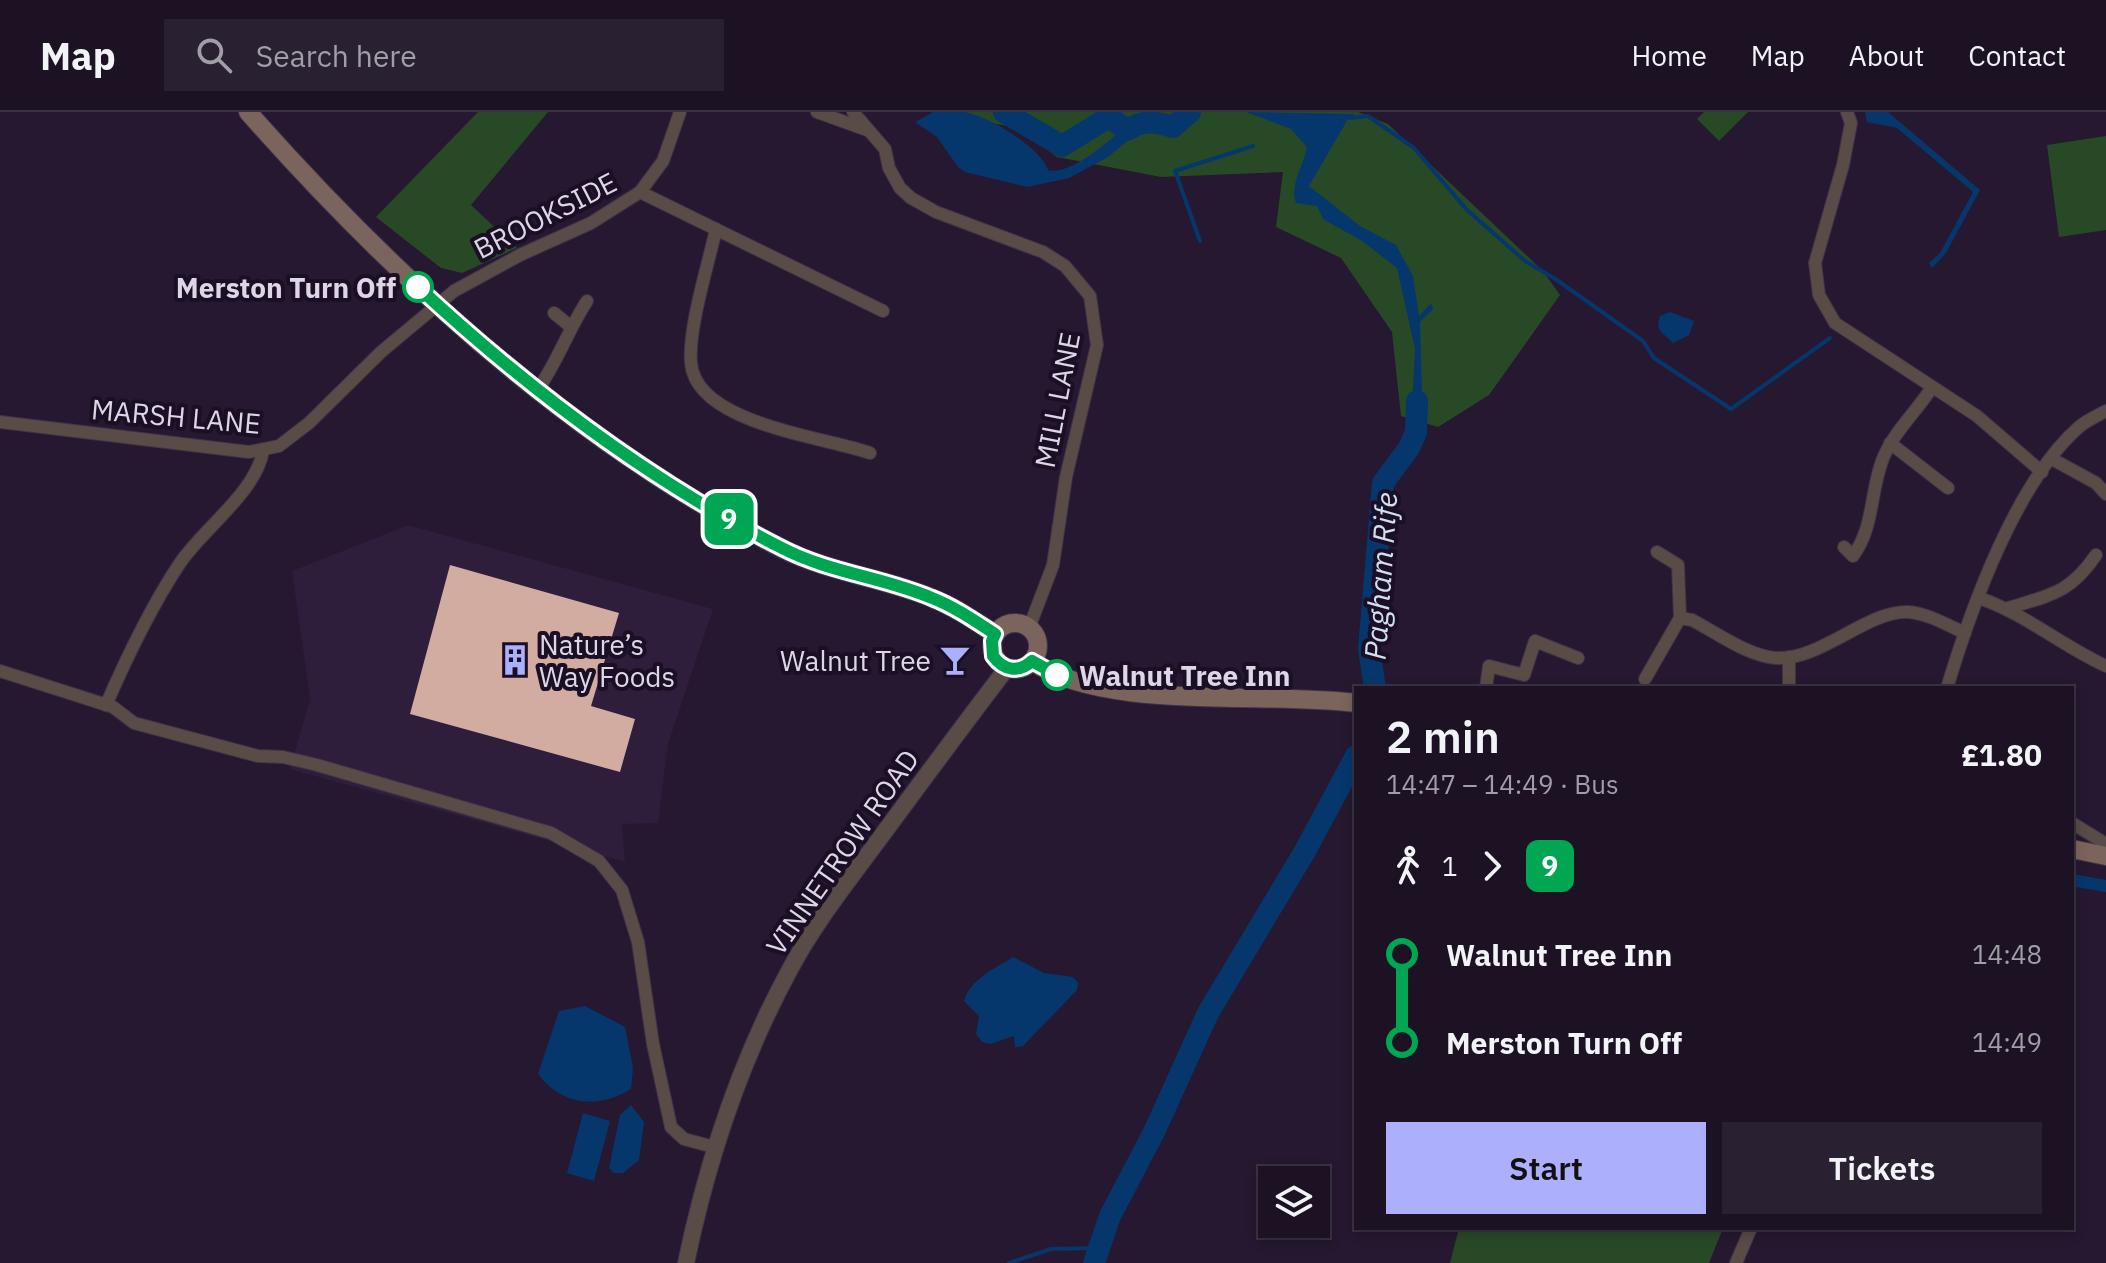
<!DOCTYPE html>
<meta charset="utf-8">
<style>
:root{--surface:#1c1224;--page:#292031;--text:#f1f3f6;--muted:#a09ea6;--line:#3a3241;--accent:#acaffb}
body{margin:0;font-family:"IBM Plex Sans",sans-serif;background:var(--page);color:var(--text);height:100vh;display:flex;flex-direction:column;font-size:30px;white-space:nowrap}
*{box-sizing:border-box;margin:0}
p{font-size:26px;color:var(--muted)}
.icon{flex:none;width:44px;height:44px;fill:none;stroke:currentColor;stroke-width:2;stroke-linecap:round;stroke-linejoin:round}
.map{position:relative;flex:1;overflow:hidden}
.sheet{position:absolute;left:1354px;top:574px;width:720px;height:544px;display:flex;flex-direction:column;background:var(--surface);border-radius:0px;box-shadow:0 4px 12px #0003,0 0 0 2px var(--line)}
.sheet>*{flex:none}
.badge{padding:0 16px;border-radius:12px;font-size:28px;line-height:52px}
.buttons{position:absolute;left:1258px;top:1054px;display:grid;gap:16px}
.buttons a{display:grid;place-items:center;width:72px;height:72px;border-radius:0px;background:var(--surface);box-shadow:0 4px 12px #0003,0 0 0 2px var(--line);font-size:40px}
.map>.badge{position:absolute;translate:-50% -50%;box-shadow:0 0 0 4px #fff}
.legs{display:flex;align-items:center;gap:12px;height:88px;padding:0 32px;font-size:26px}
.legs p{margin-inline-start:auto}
.summary{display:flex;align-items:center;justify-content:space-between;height:136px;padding:0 32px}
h1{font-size:44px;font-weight:600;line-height:60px}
.primary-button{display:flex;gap:16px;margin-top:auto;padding:16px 32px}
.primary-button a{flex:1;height:92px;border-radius:0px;background:var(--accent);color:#111;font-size:32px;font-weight:600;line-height:92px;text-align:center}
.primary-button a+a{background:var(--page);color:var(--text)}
ul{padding:0 32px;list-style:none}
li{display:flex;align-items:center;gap:28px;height:88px;font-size:30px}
li i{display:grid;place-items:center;width:12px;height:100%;margin:0 10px;background:currentColor}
li i::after{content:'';width:20px;height:20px;margin:-10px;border:6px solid;border-radius:50%;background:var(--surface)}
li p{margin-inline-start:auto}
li:first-child i{background:linear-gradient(#0000 50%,currentColor 0)}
li:last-child i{background:linear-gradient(currentColor 50%,#0000 0)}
header{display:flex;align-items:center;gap:48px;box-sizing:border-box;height:112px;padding:0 40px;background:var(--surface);border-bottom:2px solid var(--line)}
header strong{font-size:38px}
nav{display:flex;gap:44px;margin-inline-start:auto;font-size:28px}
.search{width:560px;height:72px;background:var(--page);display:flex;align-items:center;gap:20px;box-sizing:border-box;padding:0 28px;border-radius:0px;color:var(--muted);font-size:30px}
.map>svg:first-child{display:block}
.built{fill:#2e1d3b}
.green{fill:#284926}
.water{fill:#05376d}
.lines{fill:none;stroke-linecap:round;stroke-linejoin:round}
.stream{stroke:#05376d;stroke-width:4}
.canal{stroke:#05376d;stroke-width:12}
.river{stroke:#05376d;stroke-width:22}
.building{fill:#d3aca1}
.minor-casing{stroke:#3f3349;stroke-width:14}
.tertiary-casing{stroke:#3f3349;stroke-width:18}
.secondary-casing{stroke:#3f3349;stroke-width:20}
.minor{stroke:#594b45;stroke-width:12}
.tertiary{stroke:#594b45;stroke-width:16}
.secondary{stroke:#7b645b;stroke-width:18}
.line-1-casing{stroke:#fff;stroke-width:18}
.line-1{stroke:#00a651;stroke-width:12}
.stop-1-dot{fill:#fff;stroke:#00a651;stroke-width:4}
.labels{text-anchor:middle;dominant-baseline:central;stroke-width:8;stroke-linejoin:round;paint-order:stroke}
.street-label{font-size:28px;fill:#ded6e6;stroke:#1b0f26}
.stop-label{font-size:28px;font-weight:bold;fill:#ded6e6;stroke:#1b0f26;text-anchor:end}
.poi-label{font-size:28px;fill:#ded6e6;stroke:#1b0f26;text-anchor:start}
.water-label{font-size:30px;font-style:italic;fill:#d1dff0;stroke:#1b0f26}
</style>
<header>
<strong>Map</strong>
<div class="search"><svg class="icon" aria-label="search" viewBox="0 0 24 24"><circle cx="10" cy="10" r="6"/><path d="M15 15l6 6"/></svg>Search here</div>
<nav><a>Home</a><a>Map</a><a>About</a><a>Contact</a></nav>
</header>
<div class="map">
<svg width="2106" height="1151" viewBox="0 0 2106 1151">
<rect width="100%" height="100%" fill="#251830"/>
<!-- built -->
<path class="built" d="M408 413 713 497 668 632 658 711 622 712 625 750 290 657 310 587 292 459Z"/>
<!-- green -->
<g class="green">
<path d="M478 0H548L471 93 517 136 462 161 441 156 376 105Z"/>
<path d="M951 0H1358L1388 12 1543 159 1560 183 1489 283 1438 315 1401 304 1392 220 1341 146 1276 115 1283 60 1161 65 1057 45 1018 16 952 4Z"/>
<path d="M1704 0H1748L1719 29 1697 7Z"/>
<path d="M2106 24V118L2059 125 2047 33Z"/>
<path d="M1459 1116H1723L1709 1151H1450Z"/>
</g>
<!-- water -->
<g class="water">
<path d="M933 0C943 0 955 0 965 0 990 5 1040 35 1048 58 1073 65 1120 19 1139 2L1171 9 1180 0H1198L1175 26 1144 15 1108 45 1069 66 1027 75 965 60 958 55 937 25 915 10Z"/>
<path d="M1246 0 1354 2V6L1348 7 1309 74 1360 114 1396 133 1413 164 1419 204 1431 191 1433 197 1420 210 1423 320 1411 319 1415 237 1397 156 1362 129 1323 107 1317 94 1296 91C1289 73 1304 53 1307 35L1291 17Z"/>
<path d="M1865 0H1888L1980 78 1946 141 1932 156 1929 151 1940 141 1973 80 1897 16 1867 10Z"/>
<path d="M1670 200 1694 209 1689 223 1673 231C1664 221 1654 219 1660 204Z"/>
<path d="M1013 845 1044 861 1073 865 1078 871 1077 878 1023 934 1015 935 1014 924 990 932 982 930 976 922 979 904 964 889C970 867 996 856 1013 845Z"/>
<path d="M585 894 625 915 633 956 631 977C598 997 562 994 538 962L559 899Z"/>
<path d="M631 993 644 1010 639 1048 623 1061H614L609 1056 620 1003Z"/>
<path d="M583 1001 610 1009 594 1069 567 1061Z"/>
</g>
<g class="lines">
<!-- stream -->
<g class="stream">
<path d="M1350 6 1368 4 1414 36 1467 98 1525 149 1554 166 1643 229 1654 246 1731 297 1830 226"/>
<path d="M1200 129 1175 59 1253 34"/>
<path d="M1009 1151 1051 1137 1098 1136"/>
</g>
<!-- canal -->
<path class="canal" d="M2072 768 2106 774"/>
<!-- river -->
<g class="river">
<path d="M1004 0 1062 34 1109 5 1127 18C1143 8 1155 9 1173 15L1190 0"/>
<path d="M1375 576 1369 537 1383 371 1409 336 1416 320 1417 289"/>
<path d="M1094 1151 1110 1104 1154 1020 1208 901 1305 739 1356 644"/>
</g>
</g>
<!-- building -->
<path class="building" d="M450 453 619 501 591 594 635 607 620 660 410 602Z"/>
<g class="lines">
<defs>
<g id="minor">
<path d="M817 0 867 18"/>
<path d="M853 0 885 37 889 56 900 76 911 86 936 100 1043 140 1065 154 1090 184 1097 233 1066 365 1053 453 1029 516"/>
<path d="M1847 0 1851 11 1843 53 1815 151 1819 183 1835 211 1977 304 2042 360"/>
<path d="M640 80 883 199"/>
<path d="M716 117C708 154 688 216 691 251 696 312 825 325 870 341"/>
<path d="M554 201 570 214"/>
<path d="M538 277C558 249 568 218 587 189"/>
<path d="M0 310 249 340 279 334 309 311 381 240 454 179 520 143 591 111 640 80 663 49 680 0"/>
<path d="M1890 331 1948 376"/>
<path d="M2052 347 2096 371 2106 382"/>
<path d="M1844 435 1853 444C1874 415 1870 382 1882 349 1892 322 1915 301 1931 277"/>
<path d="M1657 440 1678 453 1680 506"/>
<path d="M1979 486C2024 501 2062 534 2106 554"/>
<path d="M2008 496C2051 483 2070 481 2096 443"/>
<path d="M0 559 113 595 134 611 258 644 283 645 317 653 551 721 599 749 622 778 638 830 653 932 671 1015 684 1027 714 1035"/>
<path d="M1645 567 1680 506 1692 508C1717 521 1748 544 1776 546 1820 549 1868 498 1908 500 1927 501 1947 513 1965 521"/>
<path d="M1486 576 1489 554 1524 563 1535 529 1578 546"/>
<path d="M1789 576V545"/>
<path d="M1947 576C1971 496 2016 370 2079 315 2087 308 2097 304 2106 299"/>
<path d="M106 593C126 547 152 493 180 451 203 417 256 380 263 339"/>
<path d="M2072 711 2106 732"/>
<path d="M1736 1151 1751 1116"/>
</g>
<path id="tertiary" d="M686 1151C707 1050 739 952 788 861 813 813 848 769 880 726 922 669 964 612 1007 556"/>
<g id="secondary">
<path d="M248 0C399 171 577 333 783 437 831 461 884 466 932 486 955 495 975 509 995 522"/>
<circle cx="1015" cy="534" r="23"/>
<path d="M1032 549C1103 600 1269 579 1356 591"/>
<path d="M2072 737 2106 744"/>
</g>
</defs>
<!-- minor casing -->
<use href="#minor" class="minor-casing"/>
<!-- tertiary casing -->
<use href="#tertiary" class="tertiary-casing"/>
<!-- secondary casing -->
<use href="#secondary" class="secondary-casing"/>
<!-- minor -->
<use href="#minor" class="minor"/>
<!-- tertiary -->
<use href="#tertiary" class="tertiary"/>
<!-- secondary -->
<use href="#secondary" class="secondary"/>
</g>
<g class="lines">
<defs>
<path id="line-1" d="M418 175C527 276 649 369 782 436 830 461 883 465 932 486 955 495 975 509 995 522L992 529 993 544C1004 559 1019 561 1032 549L1057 563"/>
</defs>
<!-- line-1 casing -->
<use href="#line-1" class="line-1-casing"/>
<!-- line-1 -->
<use href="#line-1" class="line-1"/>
</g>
<!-- icons -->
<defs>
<symbol id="building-bare" viewBox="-9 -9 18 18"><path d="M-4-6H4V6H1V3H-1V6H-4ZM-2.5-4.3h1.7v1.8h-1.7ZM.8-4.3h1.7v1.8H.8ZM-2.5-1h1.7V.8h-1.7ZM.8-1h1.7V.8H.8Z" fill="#acaffb" stroke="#1b0f26" stroke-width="2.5" paint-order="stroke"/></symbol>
<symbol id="bar-bare" viewBox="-9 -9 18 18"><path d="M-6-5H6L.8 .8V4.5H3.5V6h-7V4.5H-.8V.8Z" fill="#acaffb" stroke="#1b0f26" stroke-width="2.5" paint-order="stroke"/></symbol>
</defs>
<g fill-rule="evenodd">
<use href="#building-bare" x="493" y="526" width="44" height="44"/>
<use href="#bar-bare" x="933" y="526" width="44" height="44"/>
</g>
<!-- markers -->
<g class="stop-1-dot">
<circle cx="418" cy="175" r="14"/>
<circle cx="1057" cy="563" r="14"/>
</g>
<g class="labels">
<!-- street labels -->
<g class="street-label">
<text transform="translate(545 103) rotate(-27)">BROOKSIDE</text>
<text transform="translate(1057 288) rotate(-79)">MILL LANE</text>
<text transform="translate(176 304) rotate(5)">MARSH LANE</text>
<text transform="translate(842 740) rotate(-55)">VINNETROW ROAD</text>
</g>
<!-- stop labels -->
<g class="stop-label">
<text x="396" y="175">Merston Turn Off</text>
<text x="1079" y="563" text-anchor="start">Walnut Tree Inn</text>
</g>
<!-- poi labels -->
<g class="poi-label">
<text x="539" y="532">Nature’s<tspan x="539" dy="32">Way Foods</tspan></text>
<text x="931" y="548" text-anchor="end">Walnut Tree</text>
</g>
<!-- water labels -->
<g class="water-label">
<text transform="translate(1380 464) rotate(-86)">Pagham Rife</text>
</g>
</g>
</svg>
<div class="buttons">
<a><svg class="icon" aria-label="layers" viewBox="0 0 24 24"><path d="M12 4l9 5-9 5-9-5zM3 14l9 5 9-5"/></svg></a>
</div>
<b class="badge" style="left:729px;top:407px;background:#00a651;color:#fff">9</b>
<section class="sheet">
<div class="summary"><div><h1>2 min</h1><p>14:47 – 14:49 · Bus</p></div><b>£1.80</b></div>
<div class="legs"><svg class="icon" aria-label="walk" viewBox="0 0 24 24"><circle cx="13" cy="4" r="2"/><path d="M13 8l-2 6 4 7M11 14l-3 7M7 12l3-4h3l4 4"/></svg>1<svg class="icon" aria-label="forward" viewBox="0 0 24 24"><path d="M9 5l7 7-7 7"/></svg><b class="badge" style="background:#00a651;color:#fff">9</b></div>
<ul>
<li><i style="color:#00a651"></i><b>Walnut Tree Inn</b><p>14:48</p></li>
<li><i style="color:#00a651"></i><b>Merston Turn Off</b><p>14:49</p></li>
</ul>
<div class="primary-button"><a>Start</a><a>Tickets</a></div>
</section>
</div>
